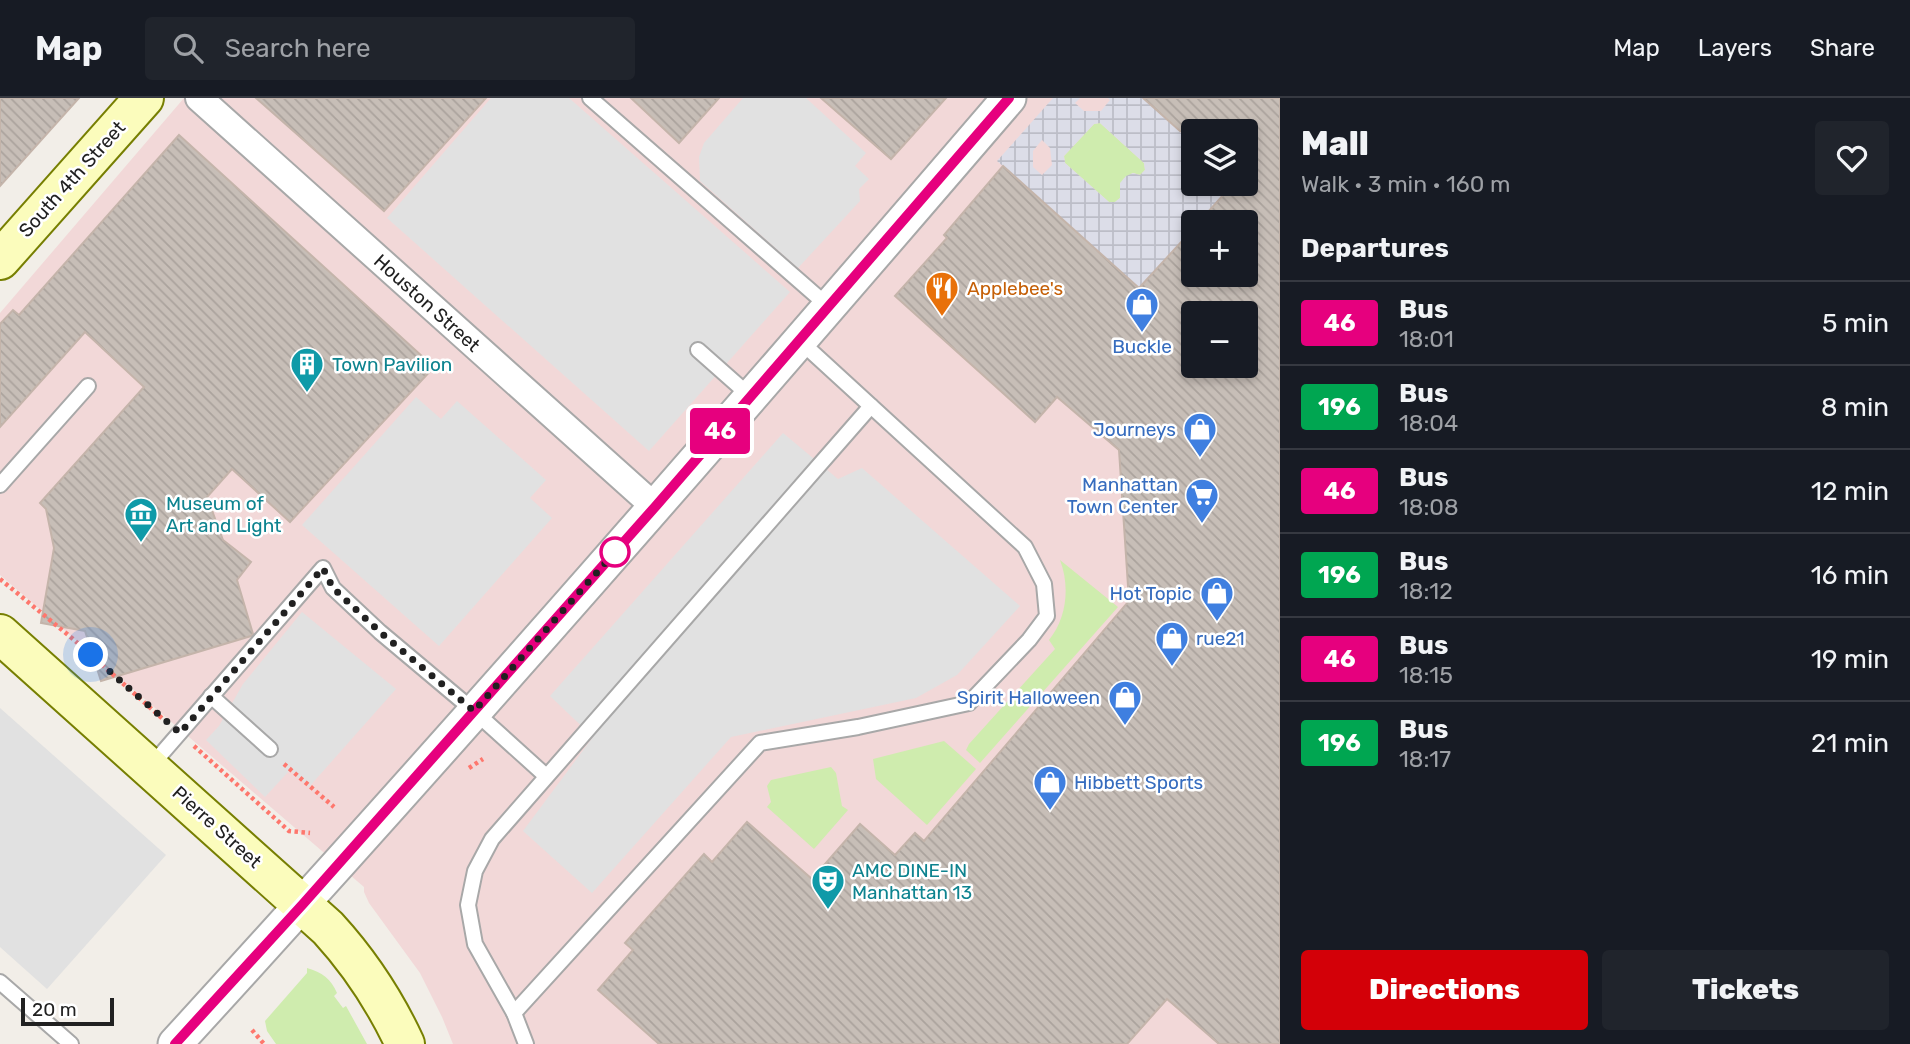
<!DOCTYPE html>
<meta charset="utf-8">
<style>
:root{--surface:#171b24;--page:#20242c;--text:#f1f3f6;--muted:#9ea1a6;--line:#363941;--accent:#d30008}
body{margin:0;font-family:Rubik,sans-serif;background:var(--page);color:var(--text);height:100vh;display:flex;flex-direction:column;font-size:26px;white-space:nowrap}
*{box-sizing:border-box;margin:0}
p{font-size:23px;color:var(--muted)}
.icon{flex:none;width:38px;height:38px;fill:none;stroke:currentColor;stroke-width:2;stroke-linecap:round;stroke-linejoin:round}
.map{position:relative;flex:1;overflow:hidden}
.drawer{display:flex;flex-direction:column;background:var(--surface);width:630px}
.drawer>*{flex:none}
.badge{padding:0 14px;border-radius:5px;font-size:24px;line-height:46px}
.controls{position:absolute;left:1181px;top:21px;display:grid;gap:14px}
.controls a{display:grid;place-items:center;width:77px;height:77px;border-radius:7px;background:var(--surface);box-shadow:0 4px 10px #0003;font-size:35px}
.scale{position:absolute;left:21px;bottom:18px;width:93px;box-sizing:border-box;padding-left:7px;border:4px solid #212121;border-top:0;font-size:19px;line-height:24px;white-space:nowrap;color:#212121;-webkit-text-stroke:5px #fff;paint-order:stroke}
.you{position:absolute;width:35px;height:35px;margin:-18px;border:5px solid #fff;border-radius:50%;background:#1a73e8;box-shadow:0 0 0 10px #1a73e833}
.map>.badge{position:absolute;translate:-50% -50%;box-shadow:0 0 0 4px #fff}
h2{padding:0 21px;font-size:26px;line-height:63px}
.round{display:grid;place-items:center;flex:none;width:74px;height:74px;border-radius:7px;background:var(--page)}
.summary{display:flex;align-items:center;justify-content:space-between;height:119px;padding:0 21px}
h1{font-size:33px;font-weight:800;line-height:52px}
.button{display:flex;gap:14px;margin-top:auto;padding:14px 21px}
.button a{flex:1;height:80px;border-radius:7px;background:var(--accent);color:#fff;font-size:28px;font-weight:800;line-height:80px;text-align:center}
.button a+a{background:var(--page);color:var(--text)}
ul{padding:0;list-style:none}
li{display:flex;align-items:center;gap:21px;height:84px;padding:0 21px;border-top:2px solid var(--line)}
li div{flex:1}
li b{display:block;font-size:26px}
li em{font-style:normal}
li .badge{min-width:77px;font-weight:700;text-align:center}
header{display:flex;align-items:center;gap:42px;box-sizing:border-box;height:98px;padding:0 35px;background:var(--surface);border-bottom:2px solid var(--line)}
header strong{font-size:33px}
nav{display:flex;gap:38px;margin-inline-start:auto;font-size:24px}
.search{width:490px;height:63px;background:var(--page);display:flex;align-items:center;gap:18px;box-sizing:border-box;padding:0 24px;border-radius:7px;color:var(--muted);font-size:26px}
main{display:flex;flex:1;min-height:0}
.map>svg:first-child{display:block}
.commercial{fill:#f2d8d8;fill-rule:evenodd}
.grass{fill:#cfecae}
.parking{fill:#e1e1e1}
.plaza{fill:url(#plaza-grid);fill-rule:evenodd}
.building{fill:url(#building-back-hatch);stroke:#c4b4aa;stroke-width:2;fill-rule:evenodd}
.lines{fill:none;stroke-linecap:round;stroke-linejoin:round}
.service-casing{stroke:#a8a8a8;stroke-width:18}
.minor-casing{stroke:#a8a8a8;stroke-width:30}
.tertiary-casing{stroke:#a8a8a8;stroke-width:37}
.secondary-casing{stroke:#777f02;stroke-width:42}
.path{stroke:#fe776d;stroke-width:4.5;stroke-dasharray:3.5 3.5;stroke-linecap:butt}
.service{stroke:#fff;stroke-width:14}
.minor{stroke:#fff;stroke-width:26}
.tertiary{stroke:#fff;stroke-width:33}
.secondary{stroke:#fbfcbc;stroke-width:38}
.line-casing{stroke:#fff;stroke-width:16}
.line{stroke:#e6007e;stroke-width:10}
.walk{stroke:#212121;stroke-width:7;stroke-dasharray:0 12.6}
.stop-dot{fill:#fff;stroke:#e6007e;stroke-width:3.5}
.labels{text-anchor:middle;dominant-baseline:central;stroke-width:5;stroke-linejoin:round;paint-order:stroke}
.street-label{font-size:19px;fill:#212121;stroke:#fff}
.food-label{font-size:19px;fill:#c56008;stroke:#fff;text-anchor:start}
.shop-label{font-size:19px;fill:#366cbe;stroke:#fff;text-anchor:end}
.culture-label{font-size:19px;fill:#0d838f;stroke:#fff;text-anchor:start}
</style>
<header>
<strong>Map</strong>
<div class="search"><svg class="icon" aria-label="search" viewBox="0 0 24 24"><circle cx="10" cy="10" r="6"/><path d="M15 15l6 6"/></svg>Search here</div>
<nav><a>Map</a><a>Layers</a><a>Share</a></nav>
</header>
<main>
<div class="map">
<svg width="1280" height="946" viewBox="0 0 1280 946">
<defs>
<pattern id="plaza-grid" width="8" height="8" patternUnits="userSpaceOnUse" patternTransform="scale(1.75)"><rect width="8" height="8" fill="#dcdde8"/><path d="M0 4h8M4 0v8" fill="none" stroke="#bcbdc7"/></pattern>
<pattern id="building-back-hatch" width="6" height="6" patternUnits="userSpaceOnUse" patternTransform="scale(1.75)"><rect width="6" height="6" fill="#c7beb7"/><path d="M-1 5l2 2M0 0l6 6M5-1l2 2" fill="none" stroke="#aba39d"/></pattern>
</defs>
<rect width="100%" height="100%" fill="#f2eee8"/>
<!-- commercial -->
<path class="commercial" d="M184 0H1280V946H453L442 919 420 875 369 805 364 794V789L0 477V215ZM1194 33H1246V86H1194ZM1194 124H1246V177H1194ZM1194 215H1246V268H1194Z"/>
<!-- grass -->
<g class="grass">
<path d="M1100 25 1144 65 1145 72 1140 77 1133 75 1123 81 1120 100 1115 104H1109L1065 65 1064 58 1094 26Z"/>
<path d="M1060 462 1118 509 980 665 966 652 969 646 1055 551 1049 542C1067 520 1070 488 1060 462Z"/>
<path d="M944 643 976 671 927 727 876 681 873 661Z"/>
<path d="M831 669 836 675 842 708 848 712 814 751 767 709 771 704 767 688 771 682Z"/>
<path d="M307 870C322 874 331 881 337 895L334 898 343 910 346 908 367 946H276L267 933 265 923 307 875Z"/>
</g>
<!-- parking -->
<g class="parking">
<path d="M491 0H569L790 194 649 353 387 120Z"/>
<path d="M743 0H806L866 55 855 68 869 81 859 91 860 103 798 170 700 83 699 59 704 45Z"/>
<path d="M416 299 441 321 457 303 546 382 530 400 552 420 439 548 302 427Z"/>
<path d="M783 335 838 381 862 370 1020 508 957 577 916 600 731 639 592 795 523 733 593 639 550 598Z"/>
<path d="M302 514 396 591 309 689 290 672 265 699 206 642 219 628 243 586Z"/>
<path d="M0 610 166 757 47 891 0 849Z"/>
</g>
<!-- plaza -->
<path class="plaza" d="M1053 0H1080L1075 5 1084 13H1101L1110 2 1108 0H1143L1193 46 1195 95H1205V86H1238L1247 94 1220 100 1199 124H1194L1193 130 1155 173 1151 201 997 63ZM1100 25 1144 65 1145 72 1140 77 1133 75 1126 78 1120 85V100L1115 104H1109L1065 65 1064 58 1094 26ZM1042 42 1050 50 1052 67 1042 77 1033 69V53Z"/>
<!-- building -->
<g class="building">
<path d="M0 0H79L0 88Z"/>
<path d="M256 0H486L384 113Z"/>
<path d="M631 0H719L679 45Z"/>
<path d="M821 0H946L891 61Z"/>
<path d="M1143 0H1280V946H1219L1167 901 1127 946H659L598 892 633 852 625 845 704 756 712 764 747 724 812 781 860 726 895 757 915 735 924 743 1129 503 1119 352 1057 299 1035 324 895 198 947 140 944 137 1003 68 1139 190 1194 130V177H1246V124H1199L1233 86H1246V33H1180ZM1194 215H1246V268H1194Z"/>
<path d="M179 37 434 269 290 424 232 371 207 399 223 442 251 464 237 482 253 536 251 538 101 583 85 533 41 525 54 450 46 411 40 405 144 289 85 234 0 329V226L13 212 19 217Z"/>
</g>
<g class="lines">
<defs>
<g id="service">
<path d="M590 0 828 208"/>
<path d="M698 252 750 298"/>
<path d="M0 387 88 288"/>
<path d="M211 598 270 651"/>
<path d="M150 669 323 470 333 490 380 534 474 613 546 678"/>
<path d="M0 884 71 946"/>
<path d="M514 915 760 645 858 629 969 605 1029 542 1047 518 1044 486 1025 449 800 243"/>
<path d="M526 946 514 915 475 846 468 807 475 773 492 741 871 308"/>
</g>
<path id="minor" d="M199 0 655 409"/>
<path id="tertiary" d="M175 946C459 636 735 319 1009 0"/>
<g id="secondary">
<path d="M0 162 144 0"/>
<path d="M0 536 328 830C360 865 385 903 405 946"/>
</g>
</defs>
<!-- service casing -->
<use href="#service" class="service-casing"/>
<!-- minor casing -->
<use href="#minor" class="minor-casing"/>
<!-- tertiary casing -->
<use href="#tertiary" class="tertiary-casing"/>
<!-- secondary casing -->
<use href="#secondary" class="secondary-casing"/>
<!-- path -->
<g class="path">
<path d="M0 481 73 541 164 622"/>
<path d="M194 648 289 733 310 735"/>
<path d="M284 666 334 709"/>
<path d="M469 670 483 661"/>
<path d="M252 932 264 946"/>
</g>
<!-- service -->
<use href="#service" class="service"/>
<!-- minor -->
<use href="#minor" class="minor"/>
<!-- tertiary -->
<use href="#tertiary" class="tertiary"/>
<!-- secondary -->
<use href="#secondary" class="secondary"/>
</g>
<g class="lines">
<defs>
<path id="line" d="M175 946 303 806 655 409 1009 0"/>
</defs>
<!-- line casing -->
<use href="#line" class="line-casing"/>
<!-- line -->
<use href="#line" class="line"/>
<!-- walk -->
<path class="walk" d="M91 557 180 635 323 470 333 490 380 534 474 613 615 454"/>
</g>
<!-- icons -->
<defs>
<symbol id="restaurant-pin" viewBox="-11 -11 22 30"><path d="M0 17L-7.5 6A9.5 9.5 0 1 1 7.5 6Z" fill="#e8710a" stroke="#fff"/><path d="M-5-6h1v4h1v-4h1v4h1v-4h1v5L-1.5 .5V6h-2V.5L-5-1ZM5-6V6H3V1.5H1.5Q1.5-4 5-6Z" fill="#fff"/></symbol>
<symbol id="shop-pin" viewBox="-11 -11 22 30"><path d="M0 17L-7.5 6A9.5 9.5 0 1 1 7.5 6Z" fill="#3f7fe0" stroke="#fff"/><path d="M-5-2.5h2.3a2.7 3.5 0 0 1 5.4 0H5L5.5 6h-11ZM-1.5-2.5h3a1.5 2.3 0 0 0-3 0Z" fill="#fff"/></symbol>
<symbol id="building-pin" viewBox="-11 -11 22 30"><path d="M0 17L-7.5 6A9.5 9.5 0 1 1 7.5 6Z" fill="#0f9aa8" stroke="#fff"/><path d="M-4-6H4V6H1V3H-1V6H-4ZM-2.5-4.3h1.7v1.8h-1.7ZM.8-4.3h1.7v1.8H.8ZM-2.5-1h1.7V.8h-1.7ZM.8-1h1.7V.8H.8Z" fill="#fff"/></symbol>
<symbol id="supermarket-pin" viewBox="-11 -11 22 30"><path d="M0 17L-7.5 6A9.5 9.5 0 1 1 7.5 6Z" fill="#3f7fe0" stroke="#fff"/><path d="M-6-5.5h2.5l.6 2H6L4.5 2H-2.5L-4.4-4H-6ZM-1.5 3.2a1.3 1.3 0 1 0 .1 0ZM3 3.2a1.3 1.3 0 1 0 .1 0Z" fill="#fff"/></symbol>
<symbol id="museum-pin" viewBox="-11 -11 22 30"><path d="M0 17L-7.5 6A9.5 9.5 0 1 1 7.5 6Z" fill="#0f9aa8" stroke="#fff"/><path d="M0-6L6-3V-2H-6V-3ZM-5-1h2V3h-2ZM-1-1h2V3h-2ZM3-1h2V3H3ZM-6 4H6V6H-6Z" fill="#fff"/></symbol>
<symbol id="theatre-pin" viewBox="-11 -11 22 30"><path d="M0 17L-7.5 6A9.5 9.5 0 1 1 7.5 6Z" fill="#0f9aa8" stroke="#fff"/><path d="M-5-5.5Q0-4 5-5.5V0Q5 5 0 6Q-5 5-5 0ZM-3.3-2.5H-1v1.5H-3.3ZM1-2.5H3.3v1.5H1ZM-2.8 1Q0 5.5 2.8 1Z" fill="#fff"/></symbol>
</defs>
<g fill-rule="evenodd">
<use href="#restaurant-pin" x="923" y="171" width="38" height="52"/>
<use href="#shop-pin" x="1123" y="187" width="38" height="52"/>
<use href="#building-pin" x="288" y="247" width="38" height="52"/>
<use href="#shop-pin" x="1181" y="312" width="38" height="52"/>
<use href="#supermarket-pin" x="1183" y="378" width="38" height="52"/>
<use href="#museum-pin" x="122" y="397" width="38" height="52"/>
<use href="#shop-pin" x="1198" y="476" width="38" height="52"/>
<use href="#shop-pin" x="1153" y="521" width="38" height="52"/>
<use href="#shop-pin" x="1106" y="580" width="38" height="52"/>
<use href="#shop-pin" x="1031" y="665" width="38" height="52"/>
<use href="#theatre-pin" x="809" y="764" width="38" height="52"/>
</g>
<!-- markers -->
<circle class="stop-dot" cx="615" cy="454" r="14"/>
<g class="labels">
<!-- street labels -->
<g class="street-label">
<text transform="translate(72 81) rotate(-48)">South 4th Street</text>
<text transform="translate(427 205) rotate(42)">Houston Street</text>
<text transform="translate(217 729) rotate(42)">Pierre Street</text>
</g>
<!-- food labels -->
<g class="food-label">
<text x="967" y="190">Applebee's</text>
</g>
<!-- shop labels -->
<g class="shop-label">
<text x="1142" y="248" text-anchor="middle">Buckle</text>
<text x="1176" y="331">Journeys</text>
<text x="1178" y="386">Manhattan<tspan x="1178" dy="22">Town Center</tspan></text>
<text x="1192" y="495">Hot Topic</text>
<text x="1196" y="540" text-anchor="start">rue21</text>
<text x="1100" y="599">Spirit Halloween</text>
<text x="1074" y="684" text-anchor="start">Hibbett Sports</text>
</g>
<!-- culture labels -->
<g class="culture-label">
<text x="332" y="266">Town Pavilion</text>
<text x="166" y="405">Museum of<tspan x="166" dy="22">Art and Light</tspan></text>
<text x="852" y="772">AMC DINE-IN<tspan x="852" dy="22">Manhattan 13</tspan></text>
</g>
</g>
</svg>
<div class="controls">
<a><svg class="icon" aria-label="layers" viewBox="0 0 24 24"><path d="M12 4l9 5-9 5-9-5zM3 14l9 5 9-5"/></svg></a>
<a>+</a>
<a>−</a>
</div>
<div class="scale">20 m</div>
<div class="you" style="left:91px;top:557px"></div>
<b class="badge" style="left:720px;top:333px;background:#e6007e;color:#fff">46</b>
</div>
<section class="drawer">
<div class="summary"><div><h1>Mall</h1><p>Walk · 3 min · 160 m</p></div><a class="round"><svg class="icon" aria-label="heart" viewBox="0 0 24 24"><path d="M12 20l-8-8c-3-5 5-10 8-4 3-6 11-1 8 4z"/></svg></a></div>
<h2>Departures</h2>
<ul>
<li><span class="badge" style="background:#e6007e;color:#fff">46</span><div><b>Bus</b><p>18:01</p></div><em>5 min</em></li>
<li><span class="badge" style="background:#00a651;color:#fff">196</span><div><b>Bus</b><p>18:04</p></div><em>8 min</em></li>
<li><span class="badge" style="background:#e6007e;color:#fff">46</span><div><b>Bus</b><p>18:08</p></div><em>12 min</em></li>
<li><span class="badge" style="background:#00a651;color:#fff">196</span><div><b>Bus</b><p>18:12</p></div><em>16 min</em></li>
<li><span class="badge" style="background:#e6007e;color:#fff">46</span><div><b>Bus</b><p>18:15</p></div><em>19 min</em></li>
<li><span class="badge" style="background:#00a651;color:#fff">196</span><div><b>Bus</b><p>18:17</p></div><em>21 min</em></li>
</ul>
<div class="button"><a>Directions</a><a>Tickets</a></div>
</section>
</main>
